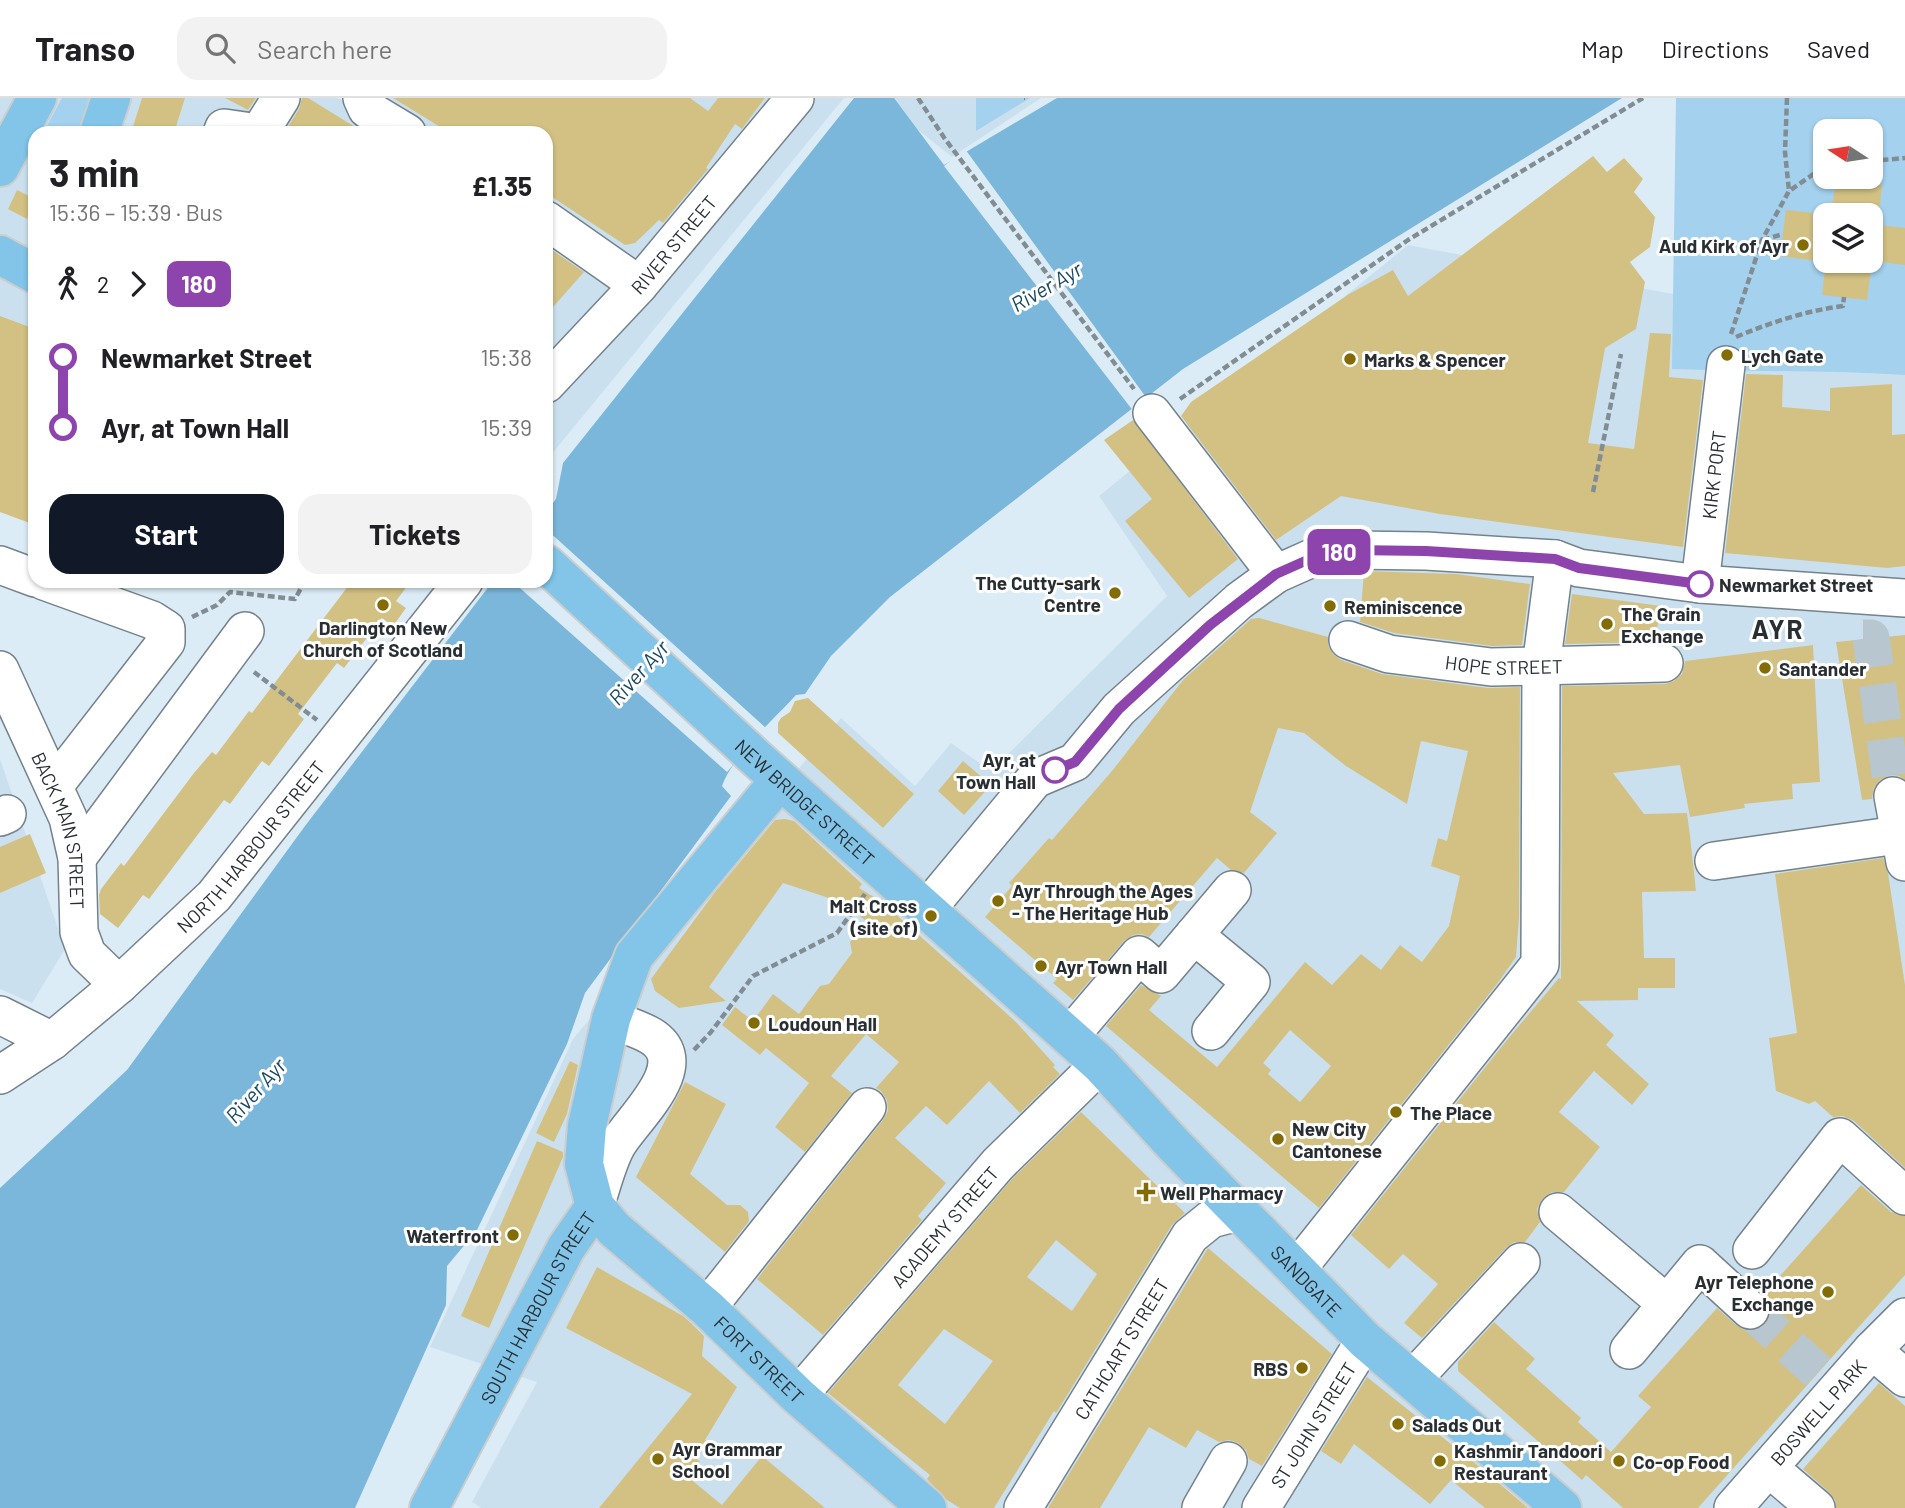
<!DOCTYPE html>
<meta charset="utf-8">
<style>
:root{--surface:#fff;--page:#f2f2f2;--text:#202124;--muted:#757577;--line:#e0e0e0;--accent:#111827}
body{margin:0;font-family:Barlow,sans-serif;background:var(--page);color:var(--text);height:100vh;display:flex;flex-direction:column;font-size:26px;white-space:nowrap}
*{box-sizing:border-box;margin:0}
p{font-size:23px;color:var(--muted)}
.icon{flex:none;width:38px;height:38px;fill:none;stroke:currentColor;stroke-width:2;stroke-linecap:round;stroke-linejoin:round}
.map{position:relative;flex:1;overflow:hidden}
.details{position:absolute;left:28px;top:28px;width:525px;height:462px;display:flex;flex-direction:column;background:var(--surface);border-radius:21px;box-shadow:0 2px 5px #0004}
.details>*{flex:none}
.badge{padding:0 14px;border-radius:10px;font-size:24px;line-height:46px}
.needle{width:46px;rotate:282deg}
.tools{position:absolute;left:1813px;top:21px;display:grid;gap:14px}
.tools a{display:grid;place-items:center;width:70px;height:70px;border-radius:14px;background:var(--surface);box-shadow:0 2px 5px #0004;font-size:35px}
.map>.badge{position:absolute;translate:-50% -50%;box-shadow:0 0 0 4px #fff}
.legs{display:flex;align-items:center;gap:10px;height:77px;padding:0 21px;font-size:23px}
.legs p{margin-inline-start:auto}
.overview{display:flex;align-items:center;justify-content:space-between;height:119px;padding:0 21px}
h1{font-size:38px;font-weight:700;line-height:52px}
.button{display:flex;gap:14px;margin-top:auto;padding:14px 21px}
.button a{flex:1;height:80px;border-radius:21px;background:var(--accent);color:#fff;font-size:28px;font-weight:700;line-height:80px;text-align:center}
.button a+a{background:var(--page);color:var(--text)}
ul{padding:0 21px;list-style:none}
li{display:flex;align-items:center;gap:24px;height:70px;font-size:26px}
li i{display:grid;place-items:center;width:10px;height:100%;margin:0 9px;background:currentColor}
li i::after{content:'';width:18px;height:18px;margin:-9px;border:5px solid;border-radius:50%;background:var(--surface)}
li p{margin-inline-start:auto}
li:first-child i{background:linear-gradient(#0000 50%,currentColor 0)}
li:last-child i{background:linear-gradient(currentColor 50%,#0000 0)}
header{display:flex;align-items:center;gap:42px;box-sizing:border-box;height:98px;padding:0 35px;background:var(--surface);border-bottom:2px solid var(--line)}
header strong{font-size:33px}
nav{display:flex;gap:38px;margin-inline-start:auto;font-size:24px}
.search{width:490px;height:63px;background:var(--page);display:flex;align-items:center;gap:18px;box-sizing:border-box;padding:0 24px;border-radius:21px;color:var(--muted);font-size:26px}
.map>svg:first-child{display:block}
.built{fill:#cbe0ef}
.green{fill:#a4d1ee;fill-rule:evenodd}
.water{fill:#7bb6db}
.pier{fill:#dcecf6}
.building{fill:#d3c184;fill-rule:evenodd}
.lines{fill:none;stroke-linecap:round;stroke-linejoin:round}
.minor-tunnel{stroke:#b8c6cf;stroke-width:37;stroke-dasharray:37 18;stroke-linecap:butt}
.minor-casing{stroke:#74828c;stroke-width:40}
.major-casing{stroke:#cbcdce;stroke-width:42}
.path{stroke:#828d93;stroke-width:4.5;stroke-dasharray:7 3.5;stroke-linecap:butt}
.minor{stroke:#fff;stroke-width:37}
.major{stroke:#82c5e8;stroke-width:38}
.line-1-casing{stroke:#fff;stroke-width:16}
.line-1{stroke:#8e44ad;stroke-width:10}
.poi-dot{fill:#836b05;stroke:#fff;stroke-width:2.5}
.stop-1-dot{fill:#fff;stroke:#8e44ad;stroke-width:3.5}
.labels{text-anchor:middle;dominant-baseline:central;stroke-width:6;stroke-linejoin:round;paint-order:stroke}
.street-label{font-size:19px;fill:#282e31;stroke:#fff}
.poi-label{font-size:19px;font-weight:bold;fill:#282e31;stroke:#fff;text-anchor:start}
.stop-label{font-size:19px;font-weight:bold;fill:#282e31;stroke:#fff;text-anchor:start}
.water-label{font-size:21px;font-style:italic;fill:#184761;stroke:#fff}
.district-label{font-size:26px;font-weight:bold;letter-spacing:2px;fill:#282e31;stroke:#fff}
</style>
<header>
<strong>Transo</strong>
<div class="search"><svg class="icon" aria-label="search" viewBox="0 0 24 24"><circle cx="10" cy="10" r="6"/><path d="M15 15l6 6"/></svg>Search here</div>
<nav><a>Map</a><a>Directions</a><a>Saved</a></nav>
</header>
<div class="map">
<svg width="1905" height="1410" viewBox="0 0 1905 1410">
<rect width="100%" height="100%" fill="#dcecf6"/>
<!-- built -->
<g class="built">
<path d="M0 0H336L362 8 367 0H844L546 363V35H35V416L0 404Z"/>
<path d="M878 0H1041L952 59Z"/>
<path d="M1408 147 1905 239V1410H481L472 1404 537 1284 430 1249 573 941 841 620 915 688 951 645 991 673 1167 498 1099 398Z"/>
<path d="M0 661 65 851 32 905 0 891Z"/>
</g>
<!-- green -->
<g class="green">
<path d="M62 0H93L79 35H43Z"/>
<path d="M976 0H1030L976 33Z"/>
<path d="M1676 0H1905V277C1827 272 1750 274 1672 271ZM1825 33H1871V79H1825ZM1825 117H1871V163H1825Z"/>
</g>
<!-- water -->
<path class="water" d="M854 0H894L944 67 1057 0H1622L1183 271 890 499 831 558 805 596 796 597C774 621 732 659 722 688L731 698 585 895 567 946 477 1132 447 1168 446 1207 355 1410H0V1090L127 972 305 728 493 483H546V414L556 401 563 365Z"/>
<!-- pier -->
<g class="pier">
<path d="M965 51 1148 302 1134 314 944 68Z"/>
<path d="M546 431 766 630 727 674 512 483H546Z"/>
</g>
<!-- building -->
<g class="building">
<path d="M142 0H185L174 35H131Z"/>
<path d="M225 0H256L248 12Z"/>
<path d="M302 0H308L365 35H284L299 11Z"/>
<path d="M393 0H690L708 13 718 0H765L742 31 735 26 706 70 708 71 663 125 659 122 635 145 625 147 546 95V35H450Z"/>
<path d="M1593 58 1607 74 1624 60 1643 81 1634 94 1655 119 1650 149 1630 164 1645 184 1636 231 1605 250 1588 345 1634 351 1650 235 1671 236 1669 279 1703 282 1683 449 1440 416 1341 398 1276 442 1181 318 1191 304 1349 196 1393 172 1408 198Z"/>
<path d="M1836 81 1882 87 1879 117H1831Z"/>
<path d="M17 92 35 101 27 121 8 111Z"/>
<path d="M1786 112 1825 116V164L1780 158Z"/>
<path d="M1871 126 1905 130V167L1872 163 1867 202 1822 197 1826 163H1871Z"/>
<path d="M546 148 584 174 546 217Z"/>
<path d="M0 218 35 231V427L0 414Z"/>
<path d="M1746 276 1783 277 1782 309 1830 313V290L1892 286V337L1905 336V468L1887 470 1725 455Z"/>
<path d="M1133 322 1238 461 1189 500 1125 423 1152 401 1104 342Z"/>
<path d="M1364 473 1456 476 1530 486 1522 547 1492 548 1394 535 1360 524Z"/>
<path d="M352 483H411L396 503 406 510 393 528 382 520 344 570 337 565 298 616 304 621 269 668 262 663 230 706 224 702 149 801 143 797 118 830 100 816 99 797 101 791 121 765 124 768 194 675 212 654 216 657 249 613 252 615Z"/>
<path d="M1572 496 1661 508 1655 544 1565 546Z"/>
<path d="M1259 520 1328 539V547L1333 556 1341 562 1382 576 1488 590 1520 589 1519 820 1516 859 1497 886 1319 1110 1106 928 1141 887 1161 898 1149 912 1217 969 1305 864 1332 887 1361 856 1381 872 1400 847 1422 864 1449 828 1460 778 1431 768 1438 740 1447 743 1468 653 1421 643 1407 706 1346 668 1304 635 1278 630 1250 714 1277 735 1244 775 1231 772 1217 760 1149 839 1142 836 1133 837 1124 843 1073 902 1053 885 1057 881 985 819 1012 788 1009 785 1049 740 1052 742 1112 673 1183 582 1251 521ZM1290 932 1331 968 1300 1004 1268 976 1271 972 1263 965Z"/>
<path d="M1905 537V682L1899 678 1890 677 1880 682 1874 690 1872 701 1862 702 1836 544Z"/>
<path d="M1813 547 1820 684 1792 686 1793 701 1744 706 1745 710 1690 719 1680 667 1613 675 1644 716 1687 715 1690 738 1696 793 1642 794 1644 860H1675V890H1638V902L1577 903 1614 937 1606 947 1649 986 1632 1007 1594 973 1559 1014 1600 1049 1564 1094H1552L1542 1101 1537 1111 1540 1124 1525 1144H1514L1506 1150 1422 1240 1404 1225 1438 1186 1403 1156 1389 1171 1351 1137 1507 942 1559 880 1561 881 1562 588 1665 586 1674 583 1682 576 1685 563Z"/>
<path d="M808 600 914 696 883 730 778 635V625L781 620 790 614 795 603Z"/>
<path d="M963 663 991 687 964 717 938 693Z"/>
<path d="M785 721 794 723 862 786 859 790 882 804 1015 923 1055 967 1053 969 1060 976 1020 1015 989 983 947 1027 926 1008 895 1040 946 1085 918 1118 922 1122 823 1237 757 1181 883 1022 888 1013 887 1002 881 993 876 990 899 964 866 936 831 978 852 995 805 1054 775 1029 809 985 766 950 760 957 722 927 735 909 753 923 773 896 799 916 820 888 829 886 852 855 850 844 866 823 844 805 783 785 709 889 726 903 679 910 655 893 651 881 715 794 775 722Z"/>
<path d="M30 736 46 775 0 795V749Z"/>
<path d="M1883 760 1888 775 1905 887V1070L1854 1023 1843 1018 1833 1019 1815 1003 1809 1006 1776 993 1769 940 1797 935 1775 776Z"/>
<path d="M570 963 578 967 567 1016 554 1044 536 1035Z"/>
<path d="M685 984 726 1006 690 1076 727 1107H740L748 1114 749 1123 725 1154 636 1079Z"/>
<path d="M1081 1014 1185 1115 1172 1127 1058 1312 1056 1315 1054 1313 994 1410H960L947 1402 927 1381 930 1377 828 1295 1013 1080ZM1056 1142 1097 1176 1072 1213 1027 1179ZM944 1231 993 1263 945 1326 898 1287Z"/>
<path d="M537 1043 563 1054V1059L489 1230 461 1218Z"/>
<path d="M1861 1087 1891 1114 1905 1118V1177L1698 1410H1623L1586 1377 1582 1382 1458 1273V1264L1494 1224 1535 1261 1526 1271 1581 1320 1578 1324 1611 1354 1651 1309 1638 1298 1717 1210 1736 1227 1745 1232H1756L1765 1227 1771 1216 1770 1205 1764 1196Z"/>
<path d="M1208 1150 1332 1256 1262 1368 1249 1361 1246 1352 1238 1345 1229 1342 1219 1344 1197 1332 1186 1350 1149 1329 1100 1410H1048Z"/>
<path d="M597 1169 683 1218 692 1226 704 1238 702 1258 737 1289 705 1342 707 1344 695 1359 700 1364 688 1379 722 1407 762 1358 825 1410H599L692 1296 566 1230Z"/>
<path d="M1367 1279 1481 1370 1528 1410H1485L1451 1382 1430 1406 1354 1346 1341 1366 1321 1353Z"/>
<path d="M1879 1285 1905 1308V1410H1836L1835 1402 1830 1395 1803 1371Z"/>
</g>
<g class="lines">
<!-- minor-tunnel -->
<g class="minor-tunnel">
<path d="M1863 540H1871L1893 698"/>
<path d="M1750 1212 1818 1274"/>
</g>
<defs>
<g id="minor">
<path d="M362 0 367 11 407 35"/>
<path d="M222 35 224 30 259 35"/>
<path d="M259 35 281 0"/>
<path d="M546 122 639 187"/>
<path id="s1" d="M546 286 639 187 795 0"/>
<path d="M1152 315 1276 476"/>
<path d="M0 467 35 480"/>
<path d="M44 483 152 522 166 531V544L54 688"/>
<path id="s2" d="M1700 486 1726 267"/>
<path id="s3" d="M1348 542 1389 556 1491 569 1664 565"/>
<path id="s4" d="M0 572 68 720 77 760 79 834 87 856 119 887"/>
<path d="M1893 698 1905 764"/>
<path d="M0 719 7 716"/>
<path d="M77 760 245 533"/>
<path d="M1714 763 1898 737"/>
<path d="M927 811 1035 681 1075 664 1119 611 1239 503 1276 476 1312 460 1350 452 1426 453 1555 461 1579 470 1700 486 1905 500"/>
<path d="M1194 837 1251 884 1211 933"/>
<path d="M0 917 52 943"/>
<path d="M1070 938 1139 857 1161 876 1232 792"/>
<path id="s5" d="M0 977 52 943 119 887 214 798 464 483"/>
<path d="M595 1108C602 1088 607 1065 617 1047 633 1020 696 966 651 938 639 931 624 927 611 921"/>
<path d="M1558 1114 1667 1206"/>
<path d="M1752 1152 1840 1039 1905 1098"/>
<path d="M1297 1171 1540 866 1541 569 1555 461"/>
<path d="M707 1210 867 1009"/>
<path d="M1629 1252 1700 1166 1750 1212"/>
<path d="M1872 1252 1905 1280"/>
<path d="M1412 1282 1521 1164"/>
<path id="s6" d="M798 1298 998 1066 1100 966"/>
<path d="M1769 1370 1816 1410"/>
<path id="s7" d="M1023 1410 1190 1138 1211 1121 1238 1114"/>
<path d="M1201 1410 1228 1363"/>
<path id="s8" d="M1261 1410 1365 1242"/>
<path id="s9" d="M1733 1410 1872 1252 1905 1219"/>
</g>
<g id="major">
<path d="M99 35 111 0"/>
<path d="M0 69 37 0"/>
<path d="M0 157 35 176"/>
<path id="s10" d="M546 466 757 661 1100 966 1174 1047 1365 1242 1562 1410"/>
<path id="s11" d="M780 682 634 858 611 921 587 1028 584 1066 595 1108 614 1131 707 1210 798 1298 927 1410"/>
<path id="s12" d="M429 1410 566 1150 595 1108"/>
</g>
</defs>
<!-- minor casing -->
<use href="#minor" class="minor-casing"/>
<!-- major casing -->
<use href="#major" class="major-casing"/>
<!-- path -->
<g class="path">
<path d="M918 0 945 41 1134 291"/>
<path d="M1024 0H1025"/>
<path d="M1787 0 1785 54 1789 93"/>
<path d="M1871 63 1905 60"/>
<path d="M1763 142 1783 136"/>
<path d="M1731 236 1762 142 1789 93 1825 68"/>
<path d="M1736 239C1772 224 1805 213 1843 208L1844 199"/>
<path d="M1180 301 1408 142 1643 0"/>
<path d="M1593 394 1621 256"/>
<path d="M192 519 217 507 230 494 295 501 305 483"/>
<path d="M254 574 317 622"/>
<path d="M694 952 711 934 753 878 837 835 865 796"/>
</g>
<!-- minor -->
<use href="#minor" class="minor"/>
<!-- major -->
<use href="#major" class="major"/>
</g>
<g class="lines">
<defs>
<path id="line-1" d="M1055 672 1075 664 1119 611 1210 527 1276 476 1312 460 1350 452 1426 453 1555 461 1579 470 1700 486"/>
</defs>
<!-- line-1 casing -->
<use href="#line-1" class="line-1-casing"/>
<!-- line-1 -->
<use href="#line-1" class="line-1"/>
</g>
<!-- markers -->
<g class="poi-dot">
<circle cx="1803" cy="147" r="7"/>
<circle cx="1727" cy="257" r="7"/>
<circle cx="1350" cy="261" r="7"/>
<circle cx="1115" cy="495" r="7"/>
<circle cx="383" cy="507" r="7"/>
<circle cx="1330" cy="508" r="7"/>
<circle cx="1607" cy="526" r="7"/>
<circle cx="1765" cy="570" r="7"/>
<circle cx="998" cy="803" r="7"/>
<circle cx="931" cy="818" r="7"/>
<circle cx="1041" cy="868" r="7"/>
<circle cx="754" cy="925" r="7"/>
<circle cx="1396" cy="1014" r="7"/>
<circle cx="1278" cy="1041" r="7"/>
<path d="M1142.5 1083.5h7v7h7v7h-7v7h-7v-7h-7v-7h7z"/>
<circle cx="513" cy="1137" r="7"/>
<circle cx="1828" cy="1194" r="7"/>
<circle cx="1302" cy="1270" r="7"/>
<circle cx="1398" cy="1326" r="7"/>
<circle cx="658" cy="1361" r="7"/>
<circle cx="1440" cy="1363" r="7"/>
<circle cx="1619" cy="1363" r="7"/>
</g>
<g class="stop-1-dot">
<circle cx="1700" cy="486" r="12"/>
<circle cx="1055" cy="672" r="12"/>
</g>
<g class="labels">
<!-- street labels -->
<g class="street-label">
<text stroke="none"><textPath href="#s1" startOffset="189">RIVER STREET</textPath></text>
<text stroke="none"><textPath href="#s2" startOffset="110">KIRK PORT</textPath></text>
<text stroke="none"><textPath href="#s3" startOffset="159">HOPE STREET</textPath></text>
<text stroke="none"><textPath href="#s10" startOffset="352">NEW BRIDGE STREET</textPath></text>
<text stroke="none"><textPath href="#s4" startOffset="173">BACK MAIN STREET</textPath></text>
<text stroke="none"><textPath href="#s5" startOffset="341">NORTH HARBOUR STREET</textPath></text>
<text stroke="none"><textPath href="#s6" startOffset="224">ACADEMY STREET</textPath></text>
<text stroke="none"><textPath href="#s10" startOffset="1046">SANDGATE</textPath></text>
<text stroke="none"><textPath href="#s12" startOffset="228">SOUTH HARBOUR STREET</textPath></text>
<text stroke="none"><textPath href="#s7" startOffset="187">CATHCART STREET</textPath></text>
<text stroke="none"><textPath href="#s11" startOffset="712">FORT STREET</textPath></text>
<text stroke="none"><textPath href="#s9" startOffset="128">BOSWELL PARK</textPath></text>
<text stroke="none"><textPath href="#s8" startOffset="98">ST JOHN STREET</textPath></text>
</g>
<!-- poi labels -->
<g class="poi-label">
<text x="1789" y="147" text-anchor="end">Auld Kirk of Ayr</text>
<text x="1741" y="257">Lych Gate</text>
<text x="1364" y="261">Marks &amp; Spencer</text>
<text x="1101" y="484" text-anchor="end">The Cutty-sark<tspan x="1101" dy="22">Centre</tspan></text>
<text x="1344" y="508">Reminiscence</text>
<text x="1621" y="515">The Grain<tspan x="1621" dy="22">Exchange</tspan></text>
<text x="383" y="529" text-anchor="middle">Darlington New<tspan x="383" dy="22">Church of Scotland</tspan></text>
<text x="1779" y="570">Santander</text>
<text x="1012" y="792">Ayr Through the Ages<tspan x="1012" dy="22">- The Heritage Hub</tspan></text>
<text x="917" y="807" text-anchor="end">Malt Cross<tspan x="917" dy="22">(site of)</tspan></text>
<text x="1055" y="868">Ayr Town Hall</text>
<text x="768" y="925">Loudoun Hall</text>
<text x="1410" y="1014">The Place</text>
<text x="1292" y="1030">New City<tspan x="1292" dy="22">Cantonese</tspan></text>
<text x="1160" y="1094">Well Pharmacy</text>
<text x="499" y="1137" text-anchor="end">Waterfront</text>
<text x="1814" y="1183" text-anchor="end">Ayr Telephone<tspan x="1814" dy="22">Exchange</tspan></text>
<text x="1288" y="1270" text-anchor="end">RBS</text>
<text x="1412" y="1326">Salads Out</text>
<text x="672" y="1350">Ayr Grammar<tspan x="672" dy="22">School</tspan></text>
<text x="1454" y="1352">Kashmir Tandoori<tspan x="1454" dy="22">Restaurant</tspan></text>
<text x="1633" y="1363">Co-op Food</text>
</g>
<!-- stop labels -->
<g class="stop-label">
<text x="1719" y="486">Newmarket Street</text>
<text x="1036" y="661" text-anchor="end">Ayr, at<tspan x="1036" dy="22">Town Hall</tspan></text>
</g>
<!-- water labels -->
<g class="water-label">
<text transform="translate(1046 188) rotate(-30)">River Ayr</text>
<text transform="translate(638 574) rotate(-48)">River Ayr</text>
<text transform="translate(255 992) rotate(-48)">River Ayr</text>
</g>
<!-- district labels -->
<g class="district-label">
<text x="1778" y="530">AYR</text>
</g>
</g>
</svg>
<div class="tools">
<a><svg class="needle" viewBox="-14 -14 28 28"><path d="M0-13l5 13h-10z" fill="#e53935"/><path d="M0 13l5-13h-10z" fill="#757577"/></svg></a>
<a><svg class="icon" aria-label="layers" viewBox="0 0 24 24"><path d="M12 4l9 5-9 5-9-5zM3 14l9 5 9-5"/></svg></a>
</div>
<b class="badge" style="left:1339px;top:454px;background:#8e44ad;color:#fff">180</b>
<section class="details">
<div class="overview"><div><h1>3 min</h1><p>15:36 – 15:39 · Bus</p></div><b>£1.35</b></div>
<div class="legs"><svg class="icon" aria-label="walk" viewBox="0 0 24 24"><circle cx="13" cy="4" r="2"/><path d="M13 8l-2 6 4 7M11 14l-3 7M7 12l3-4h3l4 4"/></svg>2<svg class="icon" aria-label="forward" viewBox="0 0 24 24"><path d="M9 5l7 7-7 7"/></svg><b class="badge" style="background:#8e44ad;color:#fff">180</b></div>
<ul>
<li><i style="color:#8e44ad"></i><b>Newmarket Street</b><p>15:38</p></li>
<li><i style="color:#8e44ad"></i><b>Ayr, at Town Hall</b><p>15:39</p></li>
</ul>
<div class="button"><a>Start</a><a>Tickets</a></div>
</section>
</div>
